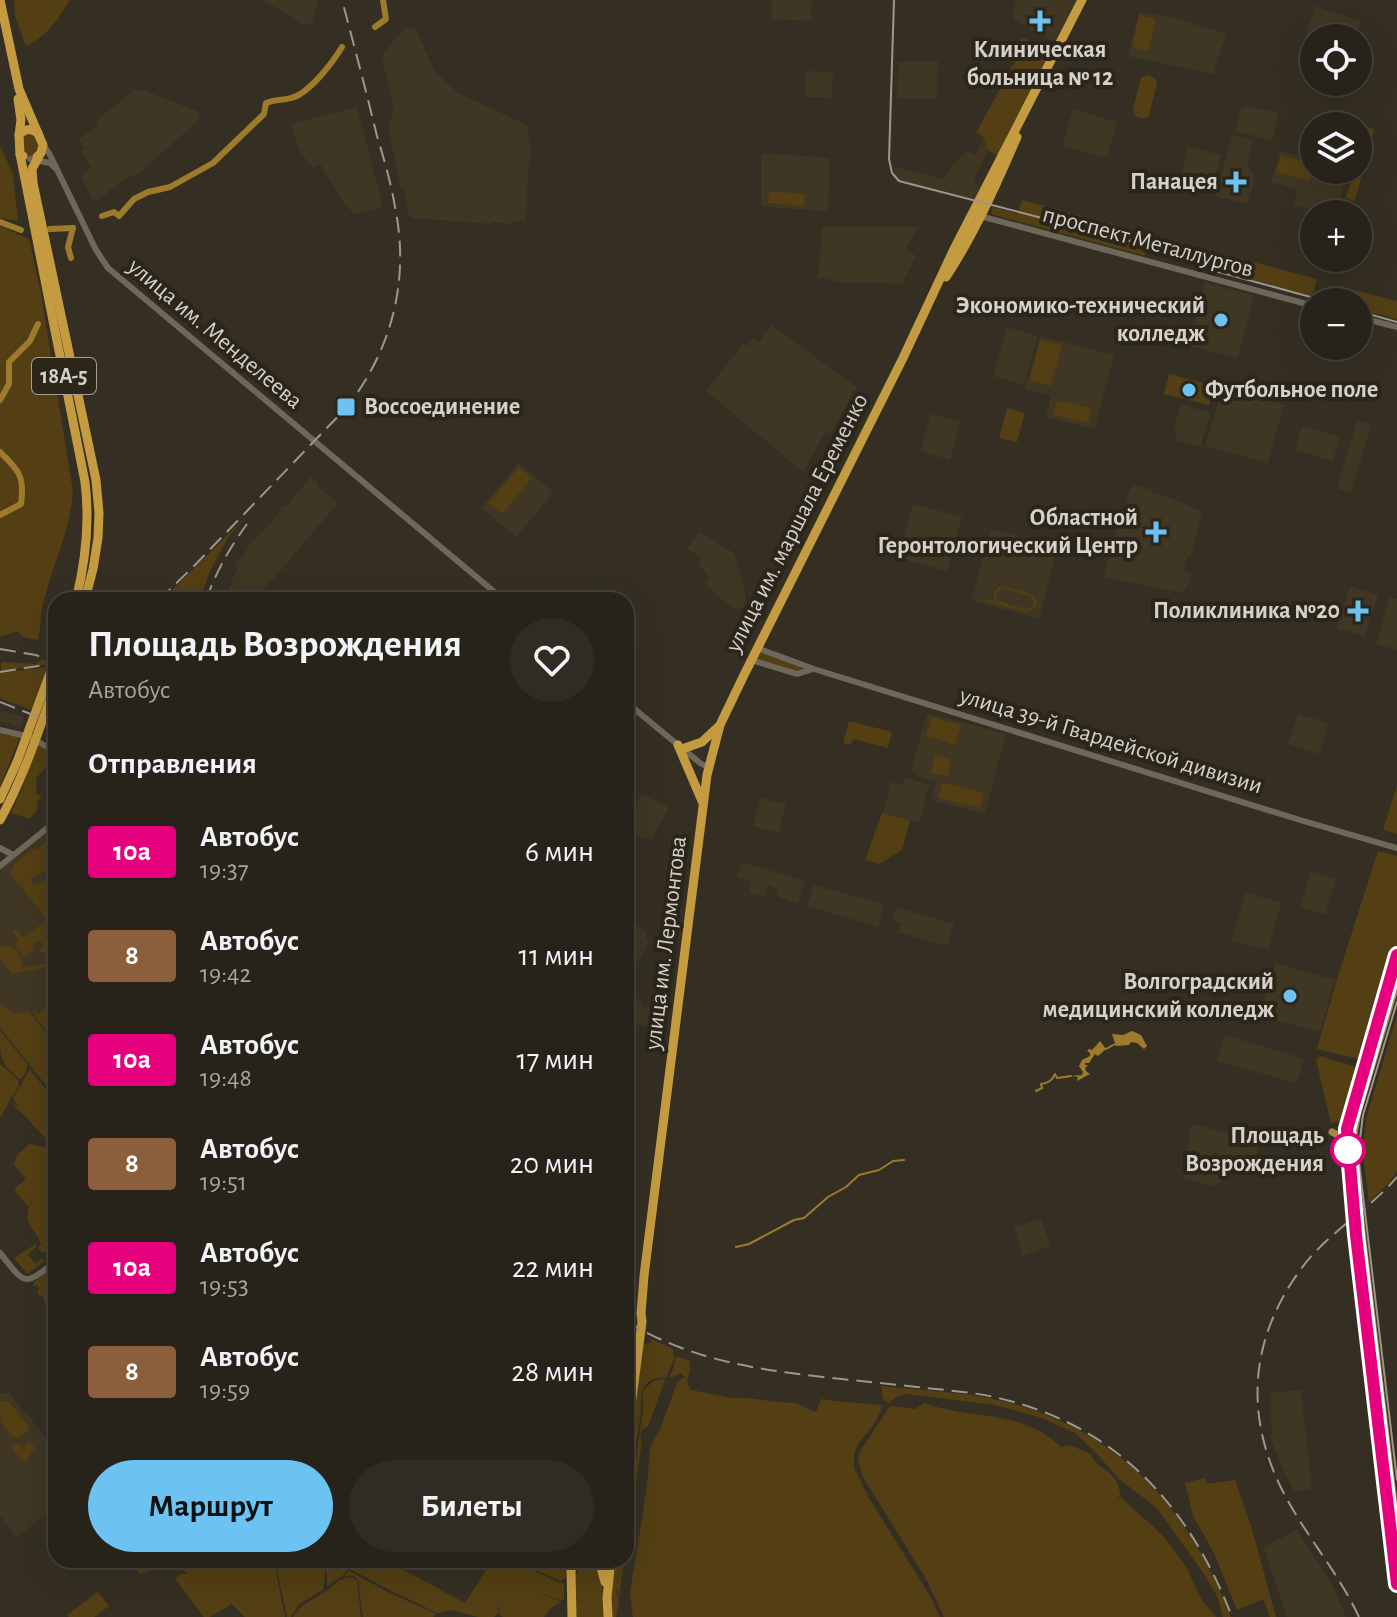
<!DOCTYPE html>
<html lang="ru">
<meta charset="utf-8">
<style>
:root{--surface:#28231a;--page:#302b23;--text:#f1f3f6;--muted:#a5a4a2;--line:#444039;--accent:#6cc3f2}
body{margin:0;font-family:"Alegreya Sans",sans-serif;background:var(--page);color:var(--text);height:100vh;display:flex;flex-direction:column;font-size:30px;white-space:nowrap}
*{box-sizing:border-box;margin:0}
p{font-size:26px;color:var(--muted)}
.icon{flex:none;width:44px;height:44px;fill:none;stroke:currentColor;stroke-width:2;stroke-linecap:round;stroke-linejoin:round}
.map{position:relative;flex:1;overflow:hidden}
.sheet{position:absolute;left:48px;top:592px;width:586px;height:976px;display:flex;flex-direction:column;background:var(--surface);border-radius:24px;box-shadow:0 8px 32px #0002,0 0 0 2px var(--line)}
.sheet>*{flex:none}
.badge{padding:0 16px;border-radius:6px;font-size:28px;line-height:52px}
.buttons{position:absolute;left:1300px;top:24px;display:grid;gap:16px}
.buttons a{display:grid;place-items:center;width:72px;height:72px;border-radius:50%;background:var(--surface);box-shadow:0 8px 32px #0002,0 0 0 2px var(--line);font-size:40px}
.map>.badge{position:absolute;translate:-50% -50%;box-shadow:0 0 0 4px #fff}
h2{padding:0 40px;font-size:30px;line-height:72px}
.round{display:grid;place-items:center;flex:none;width:84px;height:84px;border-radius:42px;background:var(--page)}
.summary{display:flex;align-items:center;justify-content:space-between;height:136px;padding:0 40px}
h1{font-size:38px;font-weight:600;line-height:60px}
.primary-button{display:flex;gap:16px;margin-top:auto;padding:16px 40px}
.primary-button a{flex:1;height:92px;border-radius:48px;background:var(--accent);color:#111;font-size:32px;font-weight:600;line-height:92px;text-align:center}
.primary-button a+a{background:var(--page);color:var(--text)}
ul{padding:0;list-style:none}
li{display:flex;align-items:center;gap:24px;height:104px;padding:0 40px}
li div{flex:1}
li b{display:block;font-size:30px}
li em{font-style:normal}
li .badge{min-width:88px;font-weight:700;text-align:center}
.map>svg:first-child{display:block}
.built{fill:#3f3624}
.green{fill:#533f13;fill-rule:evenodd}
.water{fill:#9d7b2b}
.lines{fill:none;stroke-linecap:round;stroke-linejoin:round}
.stream{stroke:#9d7b2b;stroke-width:2}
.river{stroke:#9d7b2b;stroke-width:6}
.secondary{stroke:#6e685b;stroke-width:6}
.primary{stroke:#a2874b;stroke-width:7}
.highway{stroke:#c49b40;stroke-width:9}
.tram{stroke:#9c978e;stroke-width:2}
.rail{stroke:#9c978e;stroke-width:2;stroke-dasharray:16 8;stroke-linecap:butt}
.line-casing{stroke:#fff;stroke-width:18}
.line{stroke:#e6007e;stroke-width:12}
.poi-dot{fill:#6cc3f2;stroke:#2b251a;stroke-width:3}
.stop-dot{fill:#fff;stroke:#e6007e;stroke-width:4}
.labels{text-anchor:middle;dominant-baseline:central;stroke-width:8;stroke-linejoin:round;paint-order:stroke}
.shield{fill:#2b251a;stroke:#a29d95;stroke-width:2}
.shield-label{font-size:22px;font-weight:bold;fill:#d5d1ca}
.poi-label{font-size:24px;font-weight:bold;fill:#d5d1ca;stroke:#2b251a;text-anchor:end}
.street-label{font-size:24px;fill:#d5d1ca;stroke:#2b251a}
.stop-label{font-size:24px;font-weight:bold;fill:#d5d1ca;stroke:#2b251a;text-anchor:end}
</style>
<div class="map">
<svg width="1397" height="1617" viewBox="0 0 1397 1617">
<rect width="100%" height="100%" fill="#352f23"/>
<!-- built -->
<g class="built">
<path d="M263 0H319L312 23 304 25Z"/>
<path d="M772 0H812L811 21 771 19Z"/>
<path d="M1015 0H1077L1054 42 1013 19Z"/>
<path d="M1315 6 1361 21 1356 38H1314V47L1303 43Z"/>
<path d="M1139 13 1172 17 1226 34 1213 74 1128 56Z"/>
<path d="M412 27 416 30 435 71 458 93 527 125 531 148 528 176 526 221H517L508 224 494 222 491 224 412 218 408 215 404 188H401L388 129 394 106 382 61 384 52 405 28Z"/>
<path d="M904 61H938L937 99 897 98 898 63H903Z"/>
<path d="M806 71 833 72 832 98 805 97Z"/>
<path d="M136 88 138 91H146L199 112 200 119 138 174 125 178 96 202 92 199 81 176 91 167 81 151 85 148 78 140 98 125 96 121Z"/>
<path d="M1245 106 1278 113 1272 141 1236 131 1241 107 1245 108Z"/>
<path d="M357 107 383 207 355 214 344 203 320 164 313 168 301 153 290 124Z"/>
<path d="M1073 109 1117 122 1107 158 1062 146Z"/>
<path d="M1232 135 1253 140 1247 163 1254 176V180L1248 202 1245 204 1215 196Z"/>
<path d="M984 137 988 150 973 182 981 187 975 201 913 186 899 181 893 175 895 167 944 179 957 160 967 151 975 155Z"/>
<path d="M1188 146 1221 155 1214 183 1181 175Z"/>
<path d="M1280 151 1314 160V170H1348L1336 214H1327L1294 205 1298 189 1271 182Z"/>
<path d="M761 153 830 158 828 211 761 207Z"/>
<path d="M822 227H918L907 247 908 250 916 256 902 284 857 282 848 284 818 277Z"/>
<path d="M1205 283 1254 295 1238 358 1189 346Z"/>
<path d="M771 325 858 388 855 391H854L831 434 825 432 803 472 706 391 743 344 747 346 753 338 759 342Z"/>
<path d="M1007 327 1038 336 1024 385 993 376Z"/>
<path d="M1040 336 1114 355 1095 429 1046 417 1051 395 1025 389Z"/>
<path d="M1223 388 1284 405 1268 463 1205 446Z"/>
<path d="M1181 404 1211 413 1200 447 1175 440 1177 430 1173 429Z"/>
<path d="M933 414 960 422 950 460 920 451 930 416Z"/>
<path d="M1357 421 1371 425 1351 493 1337 488Z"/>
<path d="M1302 426 1340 437 1333 461 1295 450Z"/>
<path d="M519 463 554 492 516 537 481 508Z"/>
<path d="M311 477 318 483 317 485 338 503 262 592 264 594 260 600H224L237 568 235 566 238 560 239 561 249 546 248 545 249 543 251 544 281 511 280 509 283 505 285 507Z"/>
<path d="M1135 485 1153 490 1152 494 1155 495 1156 493 1181 502 1202 512 1191 556H1187L1184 571 1192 573 1190 581 1183 593 1103 577 1130 488Z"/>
<path d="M913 504 962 517 947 571 898 558Z"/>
<path d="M991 529 1058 546 1039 619 971 600Z"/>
<path d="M699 532 734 553 745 589V601L743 607 736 610 717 596 705 584 709 578 698 563 701 558 687 548Z"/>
<path d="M1350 586 1378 595 1365 636 1337 628Z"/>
<path d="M1390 597 1397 599V650L1376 644Z"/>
<path d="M0 711 23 716 24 720 22 729 14 726V724L0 722Z"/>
<path d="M927 713 1006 734 985 814 931 800 936 782 915 776 916 773 911 771Z"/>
<path d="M1298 714 1329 723 1319 754 1288 744Z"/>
<path d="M905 778 929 784 920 822 883 813 891 782 903 785Z"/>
<path d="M641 794 669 807 652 839 630 837 626 841V823Z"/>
<path d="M760 798 786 804 779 833 753 826Z"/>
<path d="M56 821V1099L0 1029V866Z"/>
<path d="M742 862 805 881 798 904 776 896 778 889 768 885 765 897 749 893 751 882 737 877Z"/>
<path d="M1311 871 1336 879 1325 915 1300 907Z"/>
<path d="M814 885 884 904 878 927 807 906Z"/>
<path d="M1246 892 1281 903 1268 950 1231 941Z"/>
<path d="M896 907 954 924 948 943 945 946 897 932 901 923 892 920Z"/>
<path d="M627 916 631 918 630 921 646 931V939L649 941 631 977 636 980 630 996 638 997 639 1000 642 1001V1006L658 1010 657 1027 626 1024V919Z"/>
<path d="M1275 963 1335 980 1320 1032 1260 1016Z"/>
<path d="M1225 1035 1305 1059 1296 1083 1217 1061Z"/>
<path d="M1194 1124 1260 1142 1253 1166 1217 1156V1153H1214L1211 1164 1225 1168 1222 1181 1212 1186 1183 1178 1190 1130Z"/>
<path d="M1041 1219 1051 1246 1023 1256 1014 1227Z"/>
<path d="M1301 1390 1312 1489 1294 1492 1280 1463 1272 1441 1270 1393Z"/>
<path d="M9 1393 50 1442 46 1495 56 1507 17 1537 0 1516V1394Z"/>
<path d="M1297 1530 1334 1588 1346 1617H1287L1263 1547Z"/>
</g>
<!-- green -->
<g class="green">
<path d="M14 0H70C56 21 49 35 26 46L15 16Z"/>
<path d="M1139 15 1156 19 1148 51 1132 47Z"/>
<path d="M1025 38 1049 55 1001 153 997 155 988 150 984 137 976 133 1018 56 1021 39Z"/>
<path d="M1147 75 1155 78 1157 84 1149 115C1145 120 1138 119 1134 114L1133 109 1141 78Z"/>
<path d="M1366 127 1374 129 1355 201 1346 198 1354 170H1358V156Z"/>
<path d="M32 131 42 145 33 157 26 156 22 152V133Z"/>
<path d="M0 146 13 174 18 221 0 218Z"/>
<path d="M1281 155 1314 164 1310 181 1276 172Z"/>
<path d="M769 191 805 194 804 206 768 203Z"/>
<path d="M1022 200 1151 234 1145 256 991 214 993 207 1018 214Z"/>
<path d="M0 226 29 239 41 293 73 492C70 534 50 569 42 609 40 619 41 629 38 640L23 637 17 631 0 637Z"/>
<path d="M1156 236 1317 279 1312 296 1229 273 1153 246Z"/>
<path d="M1341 287 1397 301V319L1358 309V302H1336Z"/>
<path d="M1040 340 1062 345 1051 386 1030 380Z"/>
<path d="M1169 374 1214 386 1209 405 1164 394Z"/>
<path d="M1057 400 1091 408 1088 423 1053 415Z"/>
<path d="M1007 408 1025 413 1017 442 999 438Z"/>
<path d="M519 467 532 478 502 514 488 503Z"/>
<path d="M250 513 228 537 212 567 199 600H162Z"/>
<path d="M1003 586 1032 594 1037 601C1037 608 1033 612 1025 612L984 601V599L995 601 994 592 998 587ZM1004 588 1030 596 1034 602 1033 606 1026 609 998 601 996 597 997 592Z"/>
<path d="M758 652 803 667V670L795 671 755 658Z"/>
<path d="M43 659 50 662 49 664 1 671V663L3 662 35 664Z"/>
<path d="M48 667 31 710 0 698V673Z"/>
<path d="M932 717 961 725 955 745 926 736Z"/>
<path d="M849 721 892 732 888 748 853 739 850 745 843 743Z"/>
<path d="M0 733 20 737 0 786Z"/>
<path d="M37 744 52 753 53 761 37 777 36 793 42 797 37 802V810L30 819 11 813 22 789Z"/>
<path d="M935 755 951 759 948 776 931 773Z"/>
<path d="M942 782 984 793 980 808 938 798Z"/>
<path d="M1397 785V834L1383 830Z"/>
<path d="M882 813 910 820 902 850 879 864 865 860Z"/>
<path d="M56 834V837L50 842 53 845 52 842 56 839V849L54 848 56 850V860L52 861 51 862 53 864 48 870 31 878 34 885 49 878 56 886V895L54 897 56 903 48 897 56 912V931L9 872 14 868 13 865 33 849 36 850Z"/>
<path d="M1378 851 1397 856V949L1363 1060 1317 1049 1338 976Z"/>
<path d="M46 921 56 934V953L48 955 39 950 44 945 39 940 33 944 34 950 23 957 15 942 19 940 12 931 15 929 24 937Z"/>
<path d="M0 943 2 947C16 944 23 956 23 968L56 962V965L12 974 0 958Z"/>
<path d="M56 1000V1027L54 1028 56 1042 33 1013 35 1012 38 1014Z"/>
<path d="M0 1003C8 1012 16 1014 29 1012L56 1046 51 1049 53 1052 56 1050V1097L0 1027Z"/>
<path d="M1397 1015V1171L1388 1184 1369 1202 1363 1153 1364 1134 1367 1115Z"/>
<path d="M0 1031 27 1064V1069L21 1080C0 1063 0 1059 0 1031Z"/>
<path d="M1319 1056 1359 1068 1345 1116 1338 1122 1331 1123 1316 1060Z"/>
<path d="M0 1064 18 1080 19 1085 12 1097H9L10 1100 0 1118Z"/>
<path d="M30 1070 56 1102V1184L51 1185H56V1241L46 1248 47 1251 43 1253 38 1248 42 1242H40C38 1235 34 1232 30 1225 24 1214 31 1202 35 1192L28 1207 14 1189 26 1179 14 1164 17 1155 29 1144 45 1147 49 1142 13 1104 18 1105 13 1099 20 1085 22 1086V1082Z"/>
<path d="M37 1243 36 1247 28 1255 35 1263 41 1259 45 1261 27 1274 14 1258Z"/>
<path d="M56 1264V1275L54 1280 56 1278V1287L55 1281 53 1283 56 1291V1308L52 1302 50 1304 44 1303 43 1296 37 1294 39 1289 37 1285 33 1286 34 1282Z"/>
<path d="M651 1339 673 1349 674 1359 666 1378C643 1376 641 1391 641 1410L626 1520V1465L642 1344 651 1343Z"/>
<path d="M676 1356 690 1361V1370L687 1381 691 1390 732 1398H748L776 1402 796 1403 814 1412 817 1410 821 1399C841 1402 862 1403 882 1405L881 1411 874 1424 858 1444 854 1454V1468L869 1498 933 1601 940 1617H633L630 1593 647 1486 650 1448 661 1427 677 1383 682 1378H686L680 1372V1374L669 1378 673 1370Z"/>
<path d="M663 1379 665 1380 648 1427 642 1430 640 1437 642 1442 626 1549V1530L643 1410V1391L653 1381Z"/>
<path d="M881 1386C925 1391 971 1392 1014 1404 1124 1435 1191 1513 1231 1617H1223L1218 1598 1204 1574 1157 1508 1120 1480 1097 1454 1075 1433 1042 1418 995 1405 907 1394 898 1396 889 1403 883 1399Z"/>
<path d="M4 1401 9 1402 28 1425 29 1430 18 1439C1 1429 0 1420 0 1402Z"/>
<path d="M924 1403C971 1420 1022 1409 1061 1447L1070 1445 1091 1454C1096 1468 1109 1469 1116 1481 1119 1485 1119 1490 1121 1495L1115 1503 1121 1497C1138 1515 1160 1529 1174 1550 1178 1557 1184 1563 1188 1570 1193 1581 1197 1593 1204 1603 1207 1608 1213 1612 1216 1617H944L926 1579 863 1477 858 1460 859 1453 890 1406 915 1409Z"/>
<path d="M30 1441 36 1450 29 1455 30 1457 24 1463 12 1448 19 1443 26 1451 23 1446Z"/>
<path d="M1205 1478 1207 1484 1235 1480 1251 1526 1276 1617H1270L1263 1599 1237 1610 1214 1553 1193 1516 1185 1483Z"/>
<path d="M125 1560H158L150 1571 140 1574 138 1570Z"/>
<path d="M172 1560H276L277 1577 285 1617H245L232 1604 210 1617H204L175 1579 180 1574H188Z"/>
<path d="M279 1560H333L347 1570 342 1576 327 1586V1574L324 1564 325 1576 323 1590 299 1604 291 1617H287L278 1575Z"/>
<path d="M352 1560H381L398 1570H404L465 1603 485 1572 487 1560H498L499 1564 500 1560H512L516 1562 515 1560H568L566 1577 561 1581 519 1563 557 1582 564 1583V1599L561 1601 527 1586 561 1602 551 1608 544 1617H503L499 1614V1600L498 1613 494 1617H478L451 1610 437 1613 388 1589 350 1569Z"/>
<path d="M582 1560H597L602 1577 603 1617H576V1575Z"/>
<path d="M615 1560H620L617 1586 621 1560H624L619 1599 617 1588 616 1591 619 1600 616 1617H612L611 1591Z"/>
<path d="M349 1571 386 1591 436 1614 433 1617H363L358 1580 353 1575 343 1577Z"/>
<path d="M351 1577 357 1580 361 1617H293C303 1602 310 1602 323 1593 333 1586 338 1579 351 1577Z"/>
<path d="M98 1592 109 1606 94 1617H69L67 1615Z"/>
</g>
<!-- water -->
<g class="water">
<path d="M1132 1031 1141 1035 1147 1046 1144 1049 1137 1043 1131 1042 1129 1045 1116 1046 1112 1034 1123 1035Z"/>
<path d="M1100 1041 1106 1049 1098 1056 1095 1054 1089 1063H1085V1065H1088L1085 1068 1086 1071 1090 1074 1077 1081 1078 1077 1071 1076 1082 1075 1083 1072 1079 1066 1082 1060 1090 1056V1053L1087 1051 1089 1049 1092 1050Z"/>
</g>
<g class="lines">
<!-- stream -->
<g class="stream">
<path d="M1106 1049 1115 1044"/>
<path d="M1036 1091 1042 1088 1041 1084C1048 1083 1052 1081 1055 1074L1057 1078 1071 1076"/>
<path d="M736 1247 749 1244 794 1220 804 1218 828 1197 846 1187 859 1175 879 1170 893 1161 904 1160"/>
</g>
<!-- river -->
<g class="river">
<path d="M375 27 386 19 383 0"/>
<path d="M102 216 114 212 119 216 134 199 148 192 170 187 213 163 264 114 266 103C277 98 281 101 291 98 309 94 333 62 342 47"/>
<path d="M0 222 21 230"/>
<path d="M50 229 73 228"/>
<path d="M71 258 68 247 73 228"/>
<path d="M0 400 9 384V362L30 341 38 324"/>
<path d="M0 452C19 470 25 477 21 504L0 515"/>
</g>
<!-- secondary -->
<g class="secondary">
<path d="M43 145 49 153 96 250 108 268 504 600"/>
<path d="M30 159 50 163 55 168"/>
<path d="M980 216 1314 306"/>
<path d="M1358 317 1397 327"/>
<path d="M757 648 814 669 1300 820 1397 848"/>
<path d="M751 660 797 674 813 669"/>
<path d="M626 702 700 763 709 768"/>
<path d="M0 730 30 737 56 752"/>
<path d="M0 848 13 855"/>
<path d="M0 866 56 821"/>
<path d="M0 1253C26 1285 23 1287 56 1261"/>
</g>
<!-- primary -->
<g class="primary">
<path d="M1397 955 1354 1099 1347 1129V1139L1397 1583"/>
<path d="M1397 982 1358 1112 1353 1139 1362 1232 1397 1529"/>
<path d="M1332 1132 1340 1136 1346 1142"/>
</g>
<!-- highway -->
<g class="highway">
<path d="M0 0 19 89 43 145 41 153 37 157"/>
<path d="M18 99 21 120 19 135"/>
<path d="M20 154 85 482C90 523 86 560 76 600"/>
<path d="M23 156 20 154 19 135C25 128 31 128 38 133"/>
<path d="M39 156 32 169 33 183 96 480 99 513 98 538 93 569 85 600"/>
<path d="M946 277C975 233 996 185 1017 137"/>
<path d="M678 745 702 801"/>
<path d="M682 749 702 742 718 727"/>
<path d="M0 799 17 762 56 657"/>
<path d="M0 820C24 777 39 729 56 683"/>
<path d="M626 1443 642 1322 641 1313 644 1276 707 775 720 725 744 675 903 358 954 249 1082 0"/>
<path d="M599 1560 605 1582"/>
<path d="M572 1617 571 1570 575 1560"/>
<path d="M608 1617 607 1597 611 1560"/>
</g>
<!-- tram -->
<g class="tram">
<path d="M894 0 889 159 892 173 899 181 1150 246 1219 272 1329 302"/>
<path d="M1358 311 1397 322"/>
<path d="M1397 1002 1363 1115 1358 1154 1397 1480"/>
</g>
<!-- rail -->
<g class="rail">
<path d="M159 600 195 565 347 407C392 349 410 280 395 207 391 183 384 159 377 136 366 91 354 45 342 0"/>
<path d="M206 600C216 572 230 547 247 524"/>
<path d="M0 649 36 655 56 664"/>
<path d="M0 672 56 663"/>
<path d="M0 702 56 724"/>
<path d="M626 1321C688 1359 752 1369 823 1377 858 1381 892 1384 926 1388 954 1391 983 1393 1010 1401 1123 1431 1192 1512 1232 1617"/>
<path d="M1359 1617C1342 1580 1316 1548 1295 1513 1245 1432 1243 1348 1301 1269 1327 1233 1368 1211 1397 1177"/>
</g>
</g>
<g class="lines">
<defs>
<path id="line" d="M1397 955 1347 1129 1356 1235 1397 1584"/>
</defs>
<!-- line casing -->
<use href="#line" class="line-casing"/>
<!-- line -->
<use href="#line" class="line"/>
</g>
<!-- markers -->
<g class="poi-dot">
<path d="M1036 9h8v8h8v8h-8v8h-8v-8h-8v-8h8z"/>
<path d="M1232 170h8v8h8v8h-8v8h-8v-8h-8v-8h8z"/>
<circle cx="1221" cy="320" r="8"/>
<circle cx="1189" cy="390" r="8"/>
<rect x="336" y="397" width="20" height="20" rx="4"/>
<path d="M1152 520h8v8h8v8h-8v8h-8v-8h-8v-8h8z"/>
<path d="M1354 599h8v8h8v8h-8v8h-8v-8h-8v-8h8z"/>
<circle cx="1290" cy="996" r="8"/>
</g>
<circle class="stop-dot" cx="1348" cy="1150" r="16"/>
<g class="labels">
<!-- shield labels -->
<rect class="shield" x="32" y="358" width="64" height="36" rx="6"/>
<g class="shield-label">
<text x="64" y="376">18А-5</text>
</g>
<!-- poi labels -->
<g class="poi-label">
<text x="1040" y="50" text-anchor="middle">Клиническая<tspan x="1040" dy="28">больница № 12</tspan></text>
<text x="1218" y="182">Панацея</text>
<text x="1205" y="306">Экономико-технический<tspan x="1205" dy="28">колледж</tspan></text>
<text x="1205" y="390" text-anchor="start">Футбольное поле</text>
<text x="364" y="407" text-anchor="start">Воссоединение</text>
<text x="1138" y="518">Областной<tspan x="1138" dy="28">Геронтологический Центр</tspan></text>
<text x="1340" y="611">Поликлиника №20</text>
<text x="1274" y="982">Волгоградский<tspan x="1274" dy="28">медицинский колледж</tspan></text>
</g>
<!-- street labels -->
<g class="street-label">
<text transform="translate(1148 242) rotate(15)">проспект Металлургов</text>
<text transform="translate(215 334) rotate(40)">улица им. Менделеева</text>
<text transform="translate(797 523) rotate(-63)">улица им. маршала Еременко</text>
<text transform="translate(1111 741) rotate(17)">улица 39-й Гвардейской дивизии</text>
<text transform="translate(666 943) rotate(-83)">улица им. Лермонтова</text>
</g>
<!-- stop labels -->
<g class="stop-label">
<text x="1324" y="1136">Площадь<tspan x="1324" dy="28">Возрождения</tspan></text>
</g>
</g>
</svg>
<div class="buttons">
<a><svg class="icon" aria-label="locate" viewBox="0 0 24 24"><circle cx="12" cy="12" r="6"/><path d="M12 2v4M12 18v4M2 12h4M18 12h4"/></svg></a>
<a><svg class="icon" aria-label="layers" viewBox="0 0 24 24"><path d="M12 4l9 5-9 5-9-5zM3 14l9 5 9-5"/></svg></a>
<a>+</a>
<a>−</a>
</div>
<section class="sheet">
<div class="summary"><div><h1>Площадь Возрождения</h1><p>Автобус</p></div><a class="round"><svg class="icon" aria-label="heart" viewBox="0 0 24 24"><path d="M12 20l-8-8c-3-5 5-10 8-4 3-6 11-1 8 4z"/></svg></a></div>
<h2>Отправления</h2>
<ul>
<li><span class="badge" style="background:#e6007e;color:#fff">10а</span><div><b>Автобус</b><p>19:37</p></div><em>6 мин</em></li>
<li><span class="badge" style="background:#8b5e3c;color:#fff">8</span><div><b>Автобус</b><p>19:42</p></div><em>11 мин</em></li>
<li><span class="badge" style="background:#e6007e;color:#fff">10а</span><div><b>Автобус</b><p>19:48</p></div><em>17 мин</em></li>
<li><span class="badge" style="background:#8b5e3c;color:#fff">8</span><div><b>Автобус</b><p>19:51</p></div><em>20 мин</em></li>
<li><span class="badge" style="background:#e6007e;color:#fff">10а</span><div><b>Автобус</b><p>19:53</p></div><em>22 мин</em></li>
<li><span class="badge" style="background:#8b5e3c;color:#fff">8</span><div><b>Автобус</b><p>19:59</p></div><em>28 мин</em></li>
</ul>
<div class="primary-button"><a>Маршрут</a><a>Билеты</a></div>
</section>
</div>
